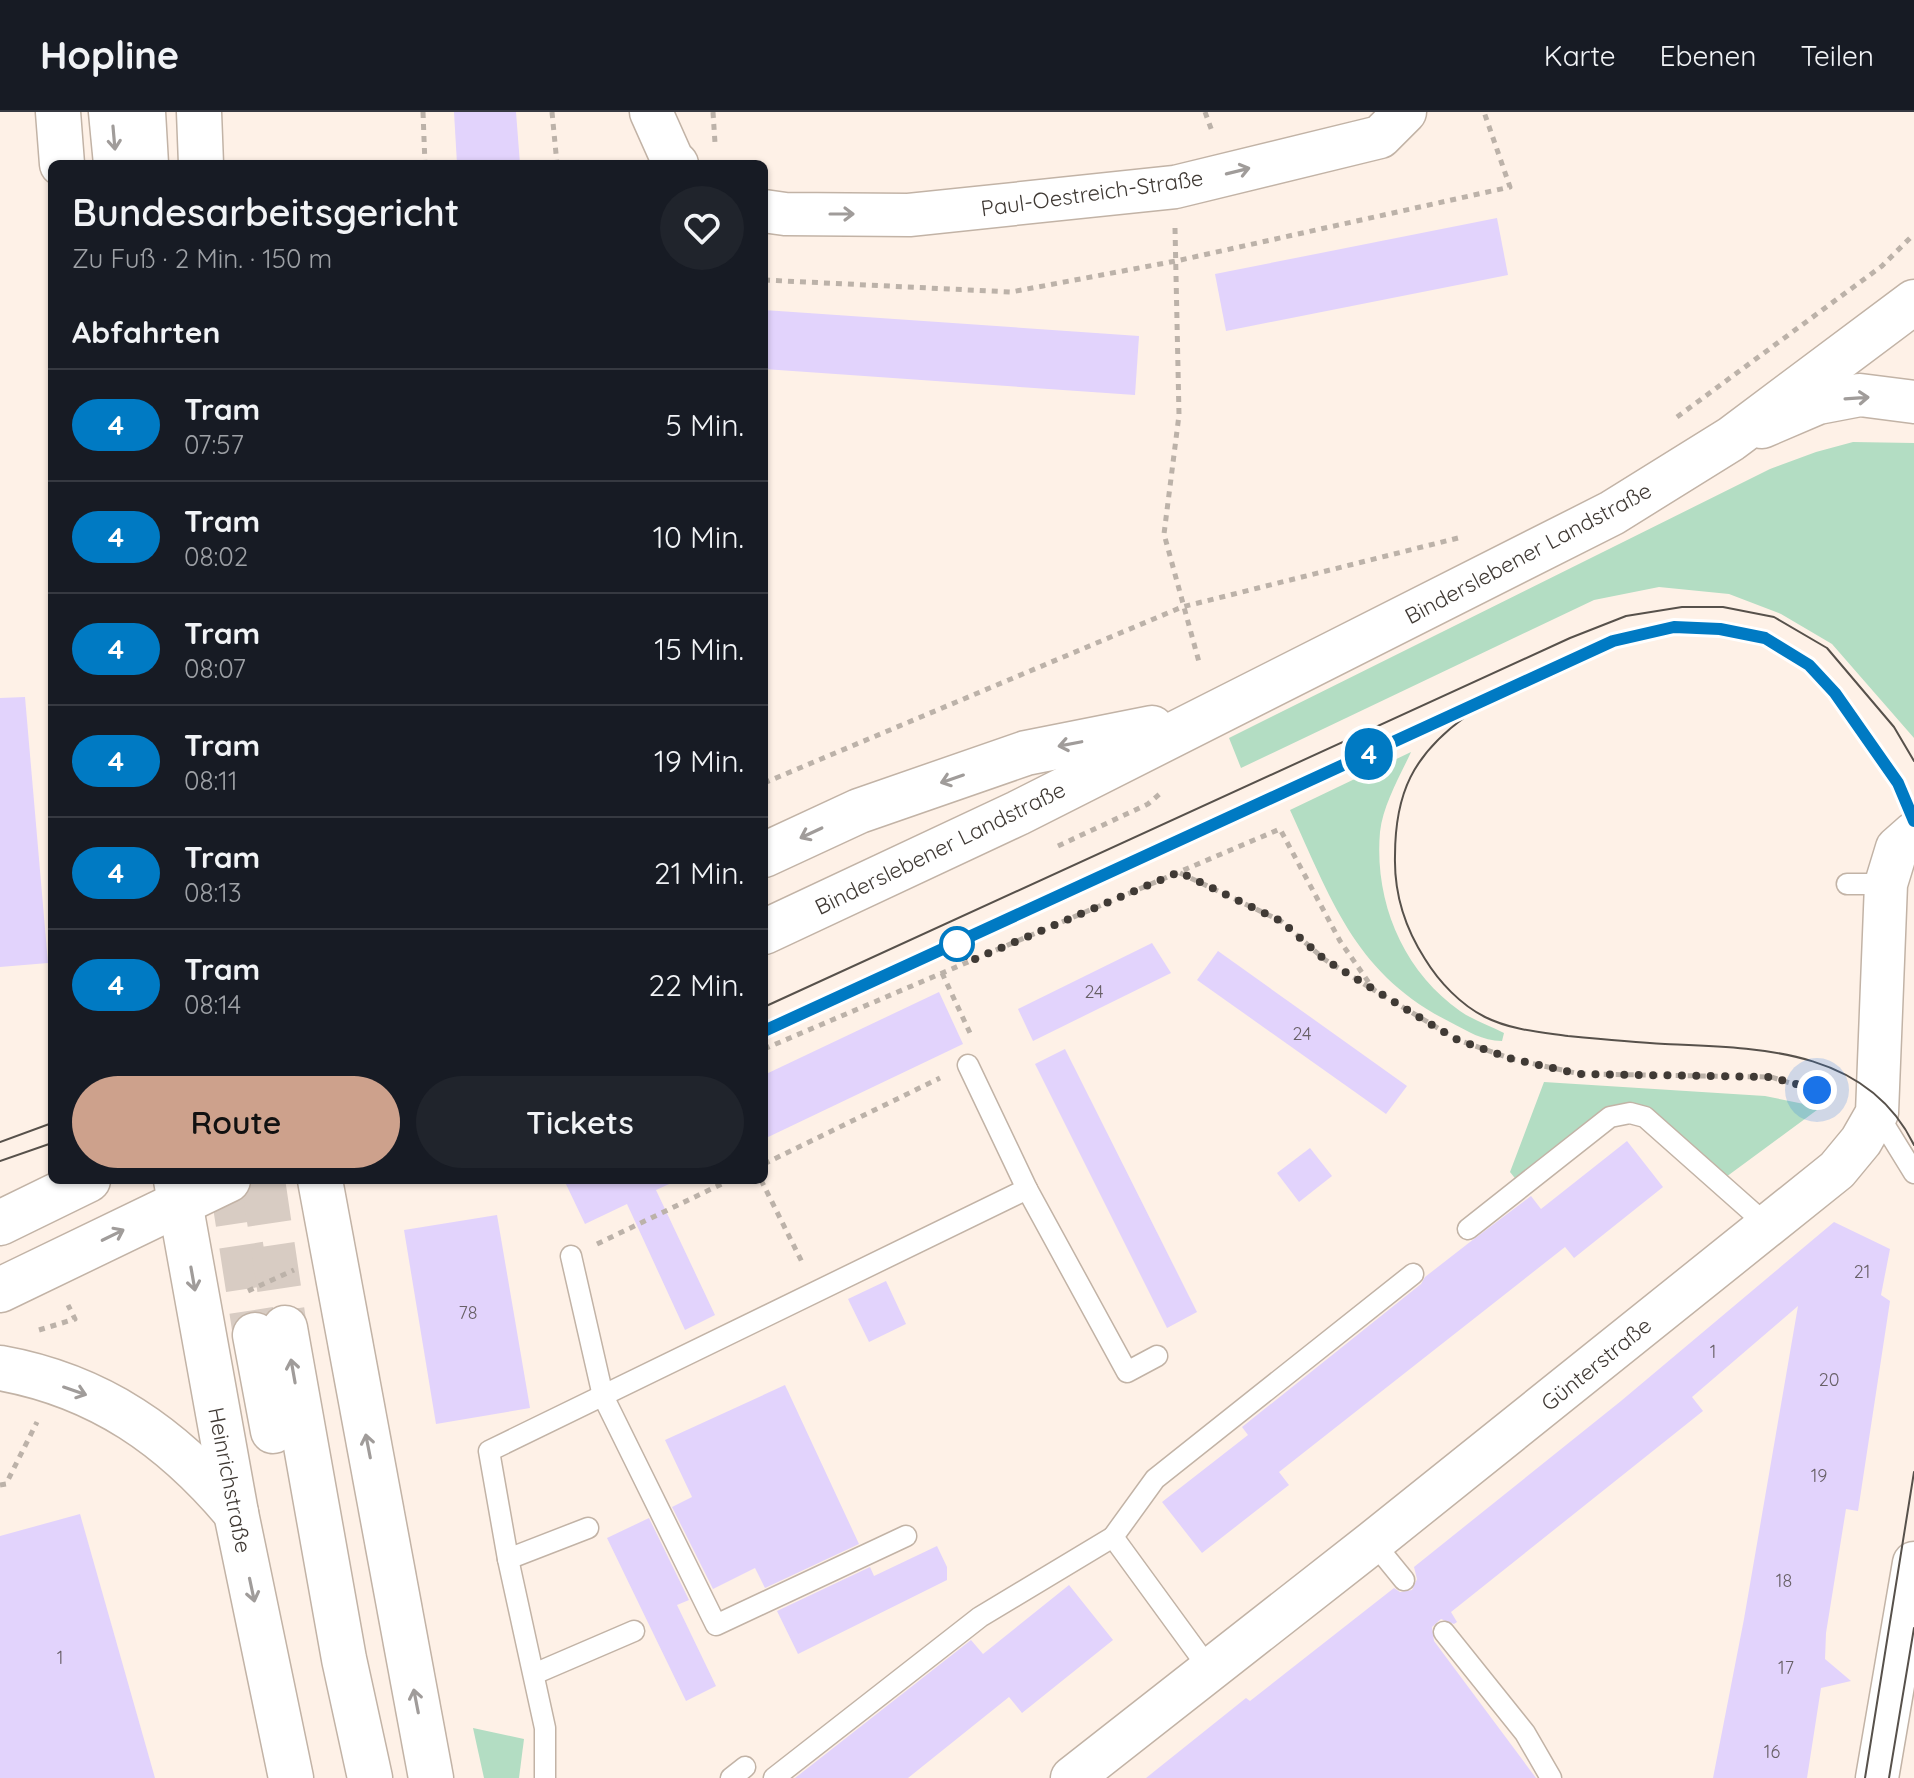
<!DOCTYPE html>
<html lang="de">
<meta charset="utf-8">
<style>
:root{--surface:#171b24;--page:#20242c;--text:#f1f3f6;--muted:#9ea1a6;--line:#363941;--accent:#cda18c}
body{margin:0;font-family:Quicksand,sans-serif;background:var(--page);color:var(--text);height:100vh;display:flex;flex-direction:column;font-size:30px;white-space:nowrap}
*{box-sizing:border-box;margin:0}
p{font-size:26px;color:var(--muted)}
.icon{flex:none;width:44px;height:44px;fill:none;stroke:currentColor;stroke-width:2;stroke-linecap:round;stroke-linejoin:round}
.map{position:relative;flex:1;overflow:hidden}
.panel{position:absolute;left:48px;top:48px;width:720px;height:1024px;display:flex;flex-direction:column;background:var(--surface);border-radius:12px;box-shadow:0 2px 6px #0004}
.panel>*{flex:none}
.badge{padding:0 16px;border-radius:26px;font-size:28px;line-height:52px}
.you{position:absolute;width:40px;height:40px;margin:-20px;border:6px solid #fff;border-radius:50%;background:#1a73e8;box-shadow:0 0 0 12px #1a73e833}
.map>.badge{position:absolute;translate:-50% -50%;box-shadow:0 0 0 4px #fff}
h2{padding:0 24px;font-size:30px;line-height:72px}
.round{display:grid;place-items:center;flex:none;width:84px;height:84px;border-radius:42px;background:var(--page)}
.summary{display:flex;align-items:center;justify-content:space-between;height:136px;padding:0 24px}
h1{font-size:38px;font-weight:600;line-height:60px}
.primary-button{display:flex;gap:16px;margin-top:auto;padding:16px 24px}
.primary-button a{flex:1;height:92px;border-radius:48px;background:var(--accent);color:#111;font-size:32px;font-weight:600;line-height:92px;text-align:center}
.primary-button a+a{background:var(--page);color:var(--text)}
ul{padding:0;list-style:none}
li{display:flex;align-items:center;gap:24px;height:112px;padding:0 24px;border-top:2px solid var(--line)}
li div{flex:1}
li b{display:block;font-size:30px}
li em{font-style:normal}
li .badge{min-width:88px;font-weight:700;text-align:center}
header{display:flex;align-items:center;gap:48px;box-sizing:border-box;height:112px;padding:0 40px;background:var(--surface);border-bottom:2px solid var(--line)}
header strong{font-size:38px}
nav{display:flex;gap:44px;margin-inline-start:auto;font-size:28px}
.map>svg:first-child{display:block}
.green{fill:#b3ddc3}
.building{fill:#e2d3fc}
.lines{fill:none;stroke-linecap:round;stroke-linejoin:round}
.secondary-tunnel{stroke:#d8ccc3;stroke-width:44;stroke-dasharray:44 22;stroke-linecap:butt}
.lane-casing{stroke:#c2b3a6;stroke-width:23}
.street-casing{stroke:#c2b3a6;stroke-width:45}
.secondary-casing{stroke:#c2b3a6;stroke-width:47}
.highway-casing{stroke:#c2b3a6;stroke-width:47}
.path{stroke:#bcb2a9;stroke-width:5;stroke-dasharray:6 6;stroke-linecap:butt}
.lane{stroke:#fff;stroke-width:20}
.street{stroke:#fff;stroke-width:42}
.secondary{stroke:#fff;stroke-width:44}
.highway{stroke:#fff;stroke-width:44}
.tram{stroke:#57514b;stroke-width:2}
.oneway{stroke:#a09c9a}
.line-casing{stroke:#fff;stroke-width:18}
.line{stroke:#007ac3;stroke-width:12}
.walk{stroke:#403a35;stroke-width:8;stroke-dasharray:0 14.4}
.stop-dot{fill:#fff;stroke:#007ac3;stroke-width:4}
.labels{text-anchor:middle;dominant-baseline:central;stroke-width:6;stroke-linejoin:round;paint-order:stroke}
.number-label{font-size:18px;fill:#686067}
.street-label{font-size:22px;fill:#403a35;stroke:#fff}
</style>
<header>
<strong>Hopline</strong>
<nav><a>Karte</a><a>Ebenen</a><a>Teilen</a></nav>
</header>
<div class="map">
<svg width="1914" height="1666" viewBox="0 0 1914 1666">
<rect width="100%" height="100%" fill="#fef1e7"/>
<!-- green -->
<g class="green">
<path d="M1853 330 1914 331V626L1832 532 1781 502 1729 482 1659 475 1594 488 1241 656 1229 626 1770 357 1816 340Z"/>
<path d="M1411 640C1400 664 1383 693 1380 720 1374 790 1403 859 1460 899 1473 908 1490 914 1504 921L1502 929C1482 929 1468 919 1450 910 1355 862 1332 789 1290 698Z"/>
<path d="M1544 970 1765 984 1809 993 1817 998 1726 1065 1640 999 1518 1070 1510 1060Z"/>
<path d="M473 1616 524 1627 519 1666H484Z"/>
</g>
<!-- building -->
<g class="building">
<path d="M454 0H516L520 52H457Z"/>
<path d="M1497 106 1508 163 1226 219 1215 162Z"/>
<path d="M764 198 1139 224 1135 283 764 257Z"/>
<path d="M25 585 48 851 0 855V586Z"/>
<path d="M1152 831 1171 861 1033 929 1018 897Z"/>
<path d="M1218 839 1407 974 1386 1002 1197 868Z"/>
<path d="M939 880 963 932 764 1027V963Z"/>
<path d="M1065 937 1197 1200 1167 1216 1035 952Z"/>
<path d="M1627 1029 1663 1075 1574 1146 1565 1135 1279 1360 1289 1373 1202 1441 1162 1390 1248 1323 1242 1315 1421 1172 1425 1165 1470 1130 1531 1084 1541 1097Z"/>
<path d="M1310 1036 1332 1064 1299 1090 1277 1061Z"/>
<path d="M564 1068H678L656 1078 715 1203 685 1218 627 1092 585 1112Z"/>
<path d="M497 1103 530 1296 436 1312 404 1118Z"/>
<path d="M1834 1110 1890 1137 1881 1183 1890 1189 1858 1399 1846 1397 1826 1521 1825 1547 1851 1569 1821 1576 1807 1666H1713L1744 1507 1798 1194 1692 1285 1703 1299 1451 1500 1457 1510 1454 1512 1441 1507 1432 1515 1434 1529 1536 1666H1146L1246 1586 1250 1589 1394 1476 1400 1480 1412 1478 1417 1467 1414 1455 1621 1289Z"/>
<path d="M886 1169 906 1212 869 1230 848 1187Z"/>
<path d="M785 1273 859 1432 765 1476 755 1456 713 1477 672 1395 692 1385 665 1328Z"/>
<path d="M80 1402 155 1666H0V1424Z"/>
<path d="M649 1406 689 1488 677 1493 716 1574 686 1589 607 1426Z"/>
<path d="M937 1434 947 1455V1468L798 1542 777 1499 870 1455 874 1464Z"/>
<path d="M1069 1473 1113 1528 1022 1601 1009 1585 908 1666H795L971 1528 983 1542Z"/>
</g>
<g class="lines">
<!-- secondary-tunnel -->
<g class="secondary-tunnel">
<path d="M231 1068 255 1223"/>
<path d="M263 1068 285 1216"/>
</g>
<defs>
<g id="lane">
<path d="M1847 772H1886"/>
<path d="M968 953 1027 1077"/>
<path d="M1877 1001 1914 1061"/>
<path d="M1468 1117 1610 1005 1630 1001 1645 1005 1768 1114"/>
<path d="M571 1144 603 1284 716 1513 906 1424"/>
<path d="M1373 1430 1404 1468"/>
<path d="M508 1447 588 1416"/>
<path d="M1444 1520 1525 1621 1551 1666"/>
<path d="M1210 1558 1113 1425 1155 1367 1413 1162"/>
<path d="M534 1562 634 1519"/>
<path d="M545 1666V1616L508 1447 489 1339 1027 1077 1127 1260 1157 1244"/>
<path d="M731 1666 745 1655"/>
<path d="M774 1666 980 1505 1113 1425"/>
</g>
<g id="street">
<path d="M651 0 672 47 677 52"/>
<path d="M764 99 785 102 909 103 1175 75 1380 25 1405 0"/>
<path d="M1762 315 1818 291 1860 283 1914 290"/>
<path d="M1072 1666 1373 1430 1837 1058 1861 1029 1877 1001 1886 772 1897 736 1914 721"/>
<path d="M1877 1666 1914 1451"/>
</g>
<g id="secondary">
<path d="M764 743 859 699 1026 641 1152 616"/>
<path d="M764 820 1018 701 1612 401 1731 327 1914 190"/>
<path d="M176 1068 236 1401 291 1666"/>
<path d="M320 1068 431 1666"/>
<path d="M0 1111 88 1068"/>
<path d="M0 1178 228 1068"/>
<path d="M285 1216 344 1547 370 1666"/>
<path d="M255 1223 273 1319"/>
<path d="M0 1256C100 1274 172 1325 236 1401"/>
</g>
<g id="highway">
<path d="M58 0 62 52"/>
<path d="M111 0 116 52"/>
<path d="M143 0 146 52"/>
<path d="M199 0 201 52"/>
</g>
</defs>
<!-- lane casing -->
<use href="#lane" class="lane-casing"/>
<!-- street casing -->
<use href="#street" class="street-casing"/>
<!-- secondary casing -->
<use href="#secondary" class="secondary-casing"/>
<!-- highway casing -->
<use href="#highway" class="highway-casing"/>
<!-- path -->
<g class="path">
<path d="M423 0 425 52"/>
<path d="M552 0 557 52"/>
<path d="M713 0 715 31"/>
<path d="M1205 0 1213 22"/>
<path d="M1175 116 1179 303 1164 422 1199 550"/>
<path d="M764 168 1011 180 1176 149 1510 75 1484 0"/>
<path d="M1677 305 1882 154 1914 122"/>
<path d="M764 671 1182 495 1462 425"/>
<path d="M1058 734 1148 692 1162 680"/>
<path d="M1180 761 1281 809 1324 847 1372 877"/>
<path d="M942 861 970 921"/>
<path d="M764 937 1280 717 1340 829 1374 878 1458 928 1512 947 1580 962 1771 965 1835 985"/>
<path d="M764 1052 940 966"/>
<path d="M761 1068 802 1150"/>
<path d="M597 1132 730 1068"/>
<path d="M248 1179 294 1158"/>
<path d="M39 1218 75 1207 68 1193"/>
<path d="M0 1373 6 1372 37 1310"/>
</g>
<!-- lane -->
<use href="#lane" class="lane"/>
<!-- street -->
<use href="#street" class="street"/>
<!-- secondary -->
<use href="#secondary" class="secondary"/>
<!-- highway -->
<use href="#highway" class="highway"/>
<!-- tram -->
<g class="tram">
<path d="M1465 605C1413 643 1395 681 1395 744 1394 781 1405 816 1425 847 1439 870 1461 893 1485 905 1511 918 1540 920 1568 924 1600 927 1632 930 1665 932 1758 936 1867 936 1914 1033"/>
<path d="M764 895 1570 526 1626 504 1682 495H1723L1774 505 1827 536 1894 615 1914 649"/>
<path d="M764 919 1613 529 1674 515 1720 517 1765 526 1809 553 1835 581 1898 671 1914 709"/>
<path d="M0 1030 52 1011"/>
<path d="M0 1049 52 1031"/>
<path d="M1865 1666 1914 1360"/>
<path d="M1889 1666 1914 1516"/>
</g>
</g>
<!-- one-way arrows -->
<defs><path id="oneway-shaft" d="M-6 0H5M1.5-3L5.5 0L1.5 3" fill="none" stroke-width="1.6" stroke-linecap="round" stroke-linejoin="round" transform="scale(2)"/></defs>
<g class="oneway">
<use href="#oneway-shaft" transform="translate(114 26) rotate(85)"/>
<use href="#oneway-shaft" transform="translate(1238 59) rotate(-14)"/>
<use href="#oneway-shaft" transform="translate(842 102)"/>
<use href="#oneway-shaft" transform="translate(1857 286) rotate(-4)"/>
<use href="#oneway-shaft" transform="translate(1070 632) rotate(169)"/>
<use href="#oneway-shaft" transform="translate(952 667) rotate(161)"/>
<use href="#oneway-shaft" transform="translate(811 721) rotate(155)"/>
<use href="#oneway-shaft" transform="translate(113 1123) rotate(-26)"/>
<use href="#oneway-shaft" transform="translate(193 1167) rotate(80)"/>
<use href="#oneway-shaft" transform="translate(293 1259) rotate(-100)"/>
<use href="#oneway-shaft" transform="translate(75 1279) rotate(19)"/>
<use href="#oneway-shaft" transform="translate(368 1334) rotate(-101)"/>
<use href="#oneway-shaft" transform="translate(252 1478) rotate(78)"/>
<use href="#oneway-shaft" transform="translate(416 1589) rotate(-101)"/>
</g>
<g class="lines">
<defs>
<path id="line" d="M764 919 1613 529 1674 515 1720 517 1765 526 1809 553 1835 581 1898 671 1914 709"/>
</defs>
<!-- line casing -->
<use href="#line" class="line-casing"/>
<!-- line -->
<use href="#line" class="line"/>
<!-- walk -->
<path class="walk" d="M957 832 968 850 1179 760 1281 809 1324 847 1437 916 1458 928 1512 947 1580 962 1771 965 1817 978"/>
</g>
<!-- markers -->
<circle class="stop-dot" cx="957" cy="832" r="16"/>
<g class="labels">
<!-- number labels -->
<g class="number-label">
<text x="1094" y="879">24</text>
<text x="1302" y="921">24</text>
<text x="1862" y="1159">21</text>
<text x="468" y="1200">78</text>
<text x="1713" y="1239">1</text>
<text x="1829" y="1267">20</text>
<text x="1819" y="1363">19</text>
<text x="1784" y="1468">18</text>
<text x="60" y="1545">1</text>
<text x="1786" y="1555">17</text>
<text x="1772" y="1639">16</text>
</g>
<!-- street labels -->
<g class="street-label">
<text transform="translate(1092 81) rotate(-8)">Paul-Oestreich-Straße</text>
<text transform="translate(1528 441) rotate(-28)">Binderslebener Landstraße</text>
<text transform="translate(940 736) rotate(-26)">Binderslebener Landstraße</text>
<text transform="translate(1596 1252) rotate(-39)">Günterstraße</text>
<text transform="translate(230 1368) rotate(79)">Heinrichstraße</text>
</g>
</g>
</svg>
<div class="you" style="left:1817px;top:978px"></div>
<b class="badge" style="left:1369px;top:642px;background:#007ac3;color:#fff">4</b>
<section class="panel">
<div class="summary"><div><h1>Bundesarbeitsgericht</h1><p>Zu Fuß · 2 Min. · 150 m</p></div><a class="round"><svg class="icon" aria-label="heart" viewBox="0 0 24 24"><path d="M12 20l-8-8c-3-5 5-10 8-4 3-6 11-1 8 4z"/></svg></a></div>
<h2>Abfahrten</h2>
<ul>
<li><span class="badge" style="background:#007ac3;color:#fff">4</span><div><b>Tram</b><p>07:57</p></div><em>5 Min.</em></li>
<li><span class="badge" style="background:#007ac3;color:#fff">4</span><div><b>Tram</b><p>08:02</p></div><em>10 Min.</em></li>
<li><span class="badge" style="background:#007ac3;color:#fff">4</span><div><b>Tram</b><p>08:07</p></div><em>15 Min.</em></li>
<li><span class="badge" style="background:#007ac3;color:#fff">4</span><div><b>Tram</b><p>08:11</p></div><em>19 Min.</em></li>
<li><span class="badge" style="background:#007ac3;color:#fff">4</span><div><b>Tram</b><p>08:13</p></div><em>21 Min.</em></li>
<li><span class="badge" style="background:#007ac3;color:#fff">4</span><div><b>Tram</b><p>08:14</p></div><em>22 Min.</em></li>
</ul>
<div class="primary-button"><a>Route</a><a>Tickets</a></div>
</section>
</div>
